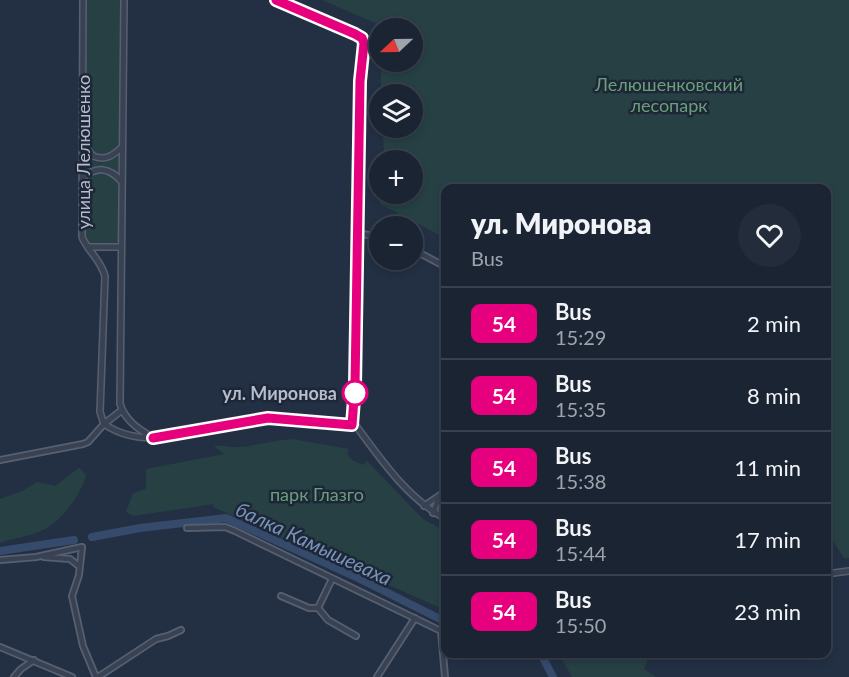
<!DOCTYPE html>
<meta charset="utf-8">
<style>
:root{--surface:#1a2433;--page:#232c3b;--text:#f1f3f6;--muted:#9fa4ac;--line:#38414e}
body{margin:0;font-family:Lato,sans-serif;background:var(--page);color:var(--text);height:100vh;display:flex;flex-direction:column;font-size:22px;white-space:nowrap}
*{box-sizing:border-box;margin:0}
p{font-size:20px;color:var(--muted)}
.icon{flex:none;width:33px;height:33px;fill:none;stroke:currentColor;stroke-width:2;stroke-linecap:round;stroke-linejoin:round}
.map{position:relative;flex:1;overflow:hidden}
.details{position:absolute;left:441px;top:184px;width:390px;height:474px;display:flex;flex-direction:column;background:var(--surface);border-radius:12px;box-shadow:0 3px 9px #0003,0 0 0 2px var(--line)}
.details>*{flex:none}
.badge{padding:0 12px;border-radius:9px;font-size:21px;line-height:39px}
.needle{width:39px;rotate:248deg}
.tools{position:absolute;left:369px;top:18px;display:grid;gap:12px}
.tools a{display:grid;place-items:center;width:54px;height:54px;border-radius:50%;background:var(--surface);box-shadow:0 3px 9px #0003,0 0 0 2px var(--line);font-size:30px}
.map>.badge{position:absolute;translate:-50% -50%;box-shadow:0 0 0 3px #fff}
.round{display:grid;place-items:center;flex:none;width:63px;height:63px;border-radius:32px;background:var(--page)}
.overview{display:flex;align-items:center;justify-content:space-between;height:102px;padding:0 30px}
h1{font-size:28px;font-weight:800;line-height:45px}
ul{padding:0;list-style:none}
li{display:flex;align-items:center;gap:18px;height:72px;padding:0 30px;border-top:2px solid var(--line)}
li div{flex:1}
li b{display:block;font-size:22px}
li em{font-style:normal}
li .badge{min-width:66px;font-weight:700;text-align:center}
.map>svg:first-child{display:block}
.green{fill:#264044}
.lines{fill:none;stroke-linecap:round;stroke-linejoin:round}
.river{stroke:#364a6c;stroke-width:8}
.minor-casing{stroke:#566070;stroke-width:8}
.tertiary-casing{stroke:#566070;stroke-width:8}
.minor{stroke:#384253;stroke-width:4.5}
.tertiary{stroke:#384253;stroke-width:5}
.line-casing{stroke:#fff;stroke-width:14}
.line{stroke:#e6007e;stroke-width:9}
.stop-dot{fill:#fff;stroke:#e6007e;stroke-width:3}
.labels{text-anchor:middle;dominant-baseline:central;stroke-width:5;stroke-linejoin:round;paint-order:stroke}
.park-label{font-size:18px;fill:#6aa078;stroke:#1d2738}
.street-label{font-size:18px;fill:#b5bdcd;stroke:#1d2738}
.stop-label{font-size:18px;font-weight:bold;fill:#b5bdcd;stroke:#1d2738;text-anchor:end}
.water-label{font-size:20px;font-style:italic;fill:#7a92b7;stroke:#1d2738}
</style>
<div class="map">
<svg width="849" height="677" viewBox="0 0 849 677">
<rect width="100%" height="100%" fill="#233044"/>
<!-- green -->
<g class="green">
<path d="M87 0H121L120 143 115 152 101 157 92 153 86 141Z"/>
<path d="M322 0H849V558H844L827 532 826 189H446L445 238 380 204 381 194H412V160H384L383 128H412V94H381V62H412V28H382V26Z"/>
<path d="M121 154 120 177C110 164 99 164 85 171L86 156C97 167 110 163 121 154Z"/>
<path d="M96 174 112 176 119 184 118 242 112 245 89 244 84 236 85 180Z"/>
<path d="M292 439 349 449 347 454 352 460 363 465 367 461 423 519 445 531V610L213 507 214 504 133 516 126 512 133 493 146 489V469L224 454 214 446C222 444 229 448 238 447 256 446 273 440 292 439Z"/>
<path d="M79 468 86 475C81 495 61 522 41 531 28 537 13 538 0 543V499L22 491 37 482 55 486Z"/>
<path d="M559 654H650L644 669 656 677H572Z"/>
</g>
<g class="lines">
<!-- river -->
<g class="river">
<path d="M92 537 140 528 226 518 354 576 446 622"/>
<path d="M0 551 74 540"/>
<path d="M541 654 553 677"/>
</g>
<defs>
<g id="minor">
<path d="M277 0 355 34 362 38 364 43 360 81 355 386 352 425"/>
<path d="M356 233 380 237"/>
<path d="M412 249 446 267"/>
<path d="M0 460 83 444 88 442 104 424"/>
<path d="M424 506 446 491"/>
<path d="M433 513 439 497"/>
<path d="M187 528 225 527 235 531 441 631 445 677"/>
<path d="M44 557 70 559 79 566"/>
<path d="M0 560 36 557 82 547 79 575 72 596 83 646 96 677"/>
<path d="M281 596 309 608H318L328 620 356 636"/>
<path d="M318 608 332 579"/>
<path d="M0 647 72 677"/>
<path d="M14 677 21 669 34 660"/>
<path d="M98 677 156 639 168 636 181 630"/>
<path d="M377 677 415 618"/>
</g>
<g id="tertiary">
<path d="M83 0 82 237C88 252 100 258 105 276L100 412 104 424C154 458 216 419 270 418 297 417 325 422 352 425L357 427C382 461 408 499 446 519"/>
<path d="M124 0 120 404C125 420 138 429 152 437"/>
<path d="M84 146 93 156C105 161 113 156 122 147"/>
<path d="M83 177C97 166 110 168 121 181"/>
<path d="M88 247H121"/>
<path d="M104 424 122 410"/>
<path d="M826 574 849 571"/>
</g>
</defs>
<!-- minor casing -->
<use href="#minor" class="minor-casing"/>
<!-- tertiary casing -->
<use href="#tertiary" class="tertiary-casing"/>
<!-- minor -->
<use href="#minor" class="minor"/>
<!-- tertiary -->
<use href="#tertiary" class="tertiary"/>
</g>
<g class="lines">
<defs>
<path id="line" d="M153 438 268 418 352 425 355 386 360 81 364 43 362 38 355 34 276 0"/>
</defs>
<!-- line casing -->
<use href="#line" class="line-casing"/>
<!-- line -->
<use href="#line" class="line"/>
</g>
<!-- markers -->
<circle class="stop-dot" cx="355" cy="393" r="12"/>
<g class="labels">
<!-- park labels -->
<g class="park-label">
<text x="669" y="84">Лелюшенковский<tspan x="669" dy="21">лесопарк</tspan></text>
<text x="317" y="494">парк Глазго</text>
</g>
<!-- street labels -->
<g class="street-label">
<text transform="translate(83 152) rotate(-90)">улица Лелюшенко</text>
</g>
<!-- stop labels -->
<g class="stop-label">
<text x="337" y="393">ул. Миронова</text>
</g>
<!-- water labels -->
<g class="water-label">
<text transform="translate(314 543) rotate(25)">балка Камышеваха</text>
</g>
</g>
</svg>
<div class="tools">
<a><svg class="needle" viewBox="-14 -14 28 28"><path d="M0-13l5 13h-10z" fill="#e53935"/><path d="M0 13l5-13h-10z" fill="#9fa4ac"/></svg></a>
<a><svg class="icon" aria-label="layers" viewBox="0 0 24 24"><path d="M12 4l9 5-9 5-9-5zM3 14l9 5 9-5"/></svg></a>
<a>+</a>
<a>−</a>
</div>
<section class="details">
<div class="overview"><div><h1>ул. Миронова</h1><p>Bus</p></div><a class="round"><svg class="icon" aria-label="heart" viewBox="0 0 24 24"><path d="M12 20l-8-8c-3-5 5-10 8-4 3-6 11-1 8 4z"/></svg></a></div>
<ul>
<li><span class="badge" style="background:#e6007e;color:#fff">54</span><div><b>Bus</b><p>15:29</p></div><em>2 min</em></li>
<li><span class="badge" style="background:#e6007e;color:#fff">54</span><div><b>Bus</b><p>15:35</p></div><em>8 min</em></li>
<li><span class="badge" style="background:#e6007e;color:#fff">54</span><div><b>Bus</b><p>15:38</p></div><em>11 min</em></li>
<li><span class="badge" style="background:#e6007e;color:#fff">54</span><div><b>Bus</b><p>15:44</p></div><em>17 min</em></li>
<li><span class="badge" style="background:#e6007e;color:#fff">54</span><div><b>Bus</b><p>15:50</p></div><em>23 min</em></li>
</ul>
</section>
</div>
